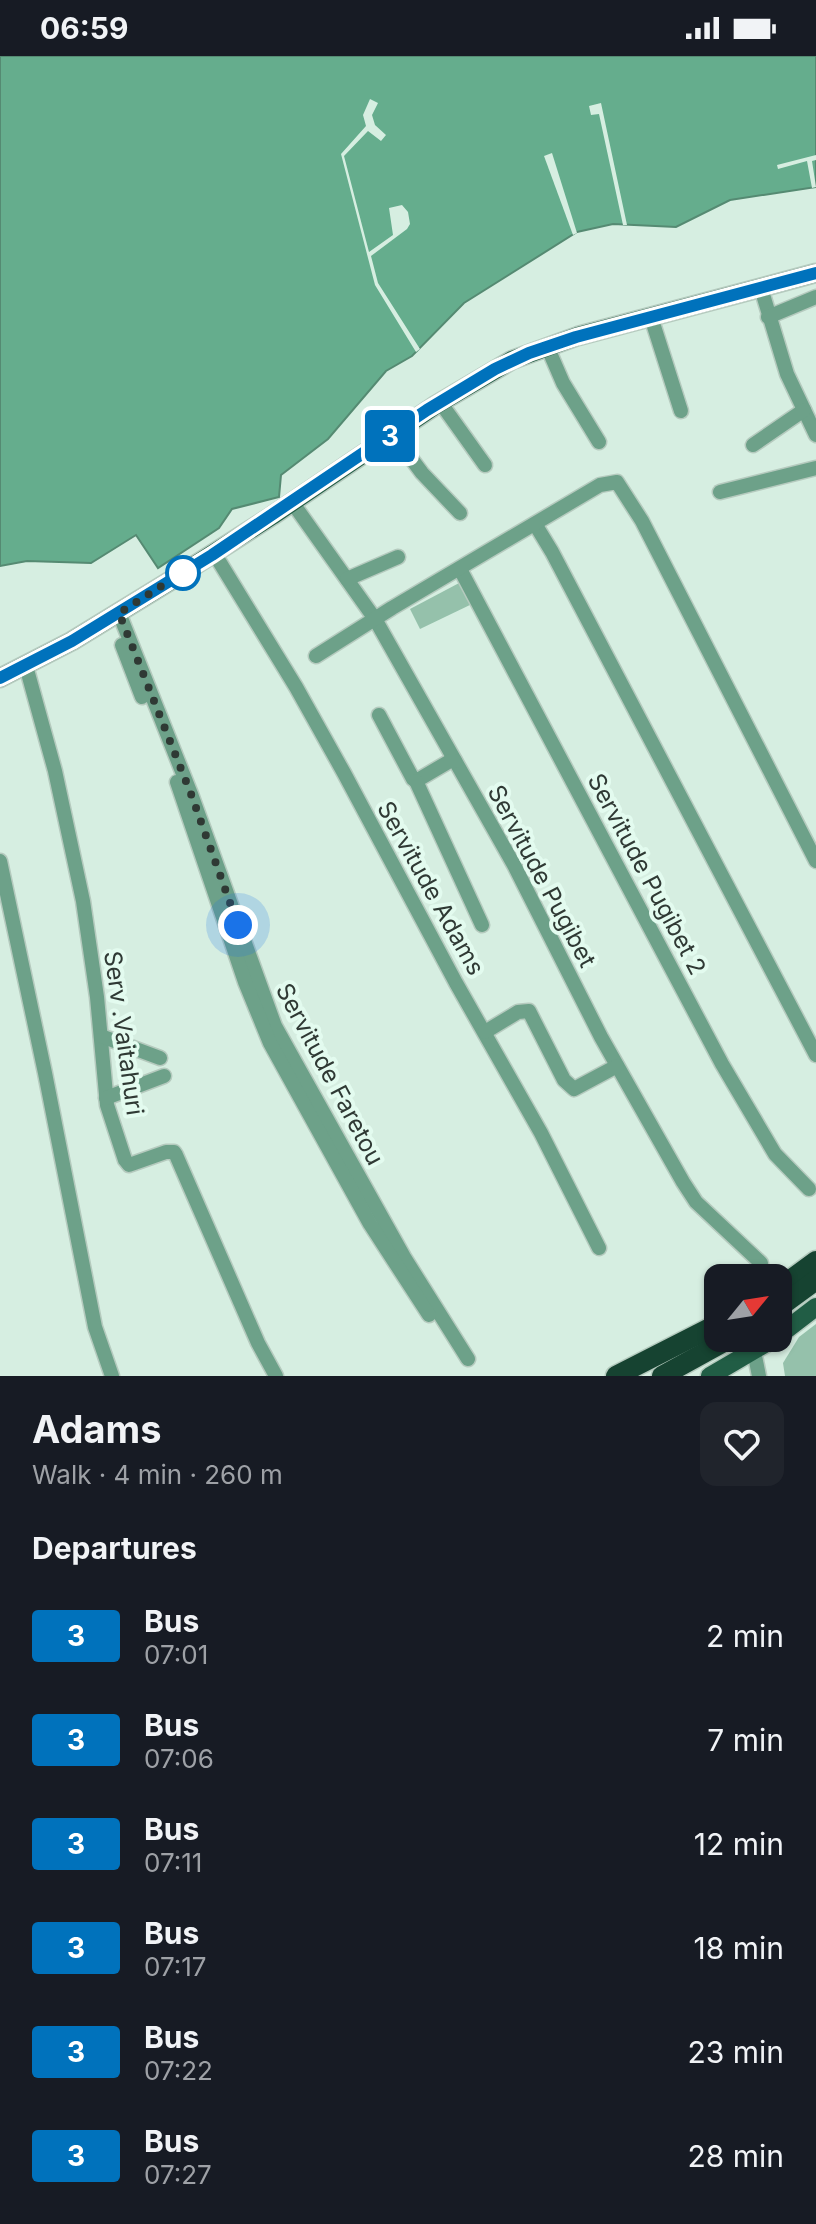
<!DOCTYPE html>
<meta charset="utf-8">
<style>
:root{--surface:#171b24;--page:#20242c;--text:#f1f3f6;--muted:#9ea1a6}
body{margin:0;font-family:Inter,sans-serif;background:var(--page);color:var(--text);height:100vh;display:flex;flex-direction:column;font-size:30px;white-space:nowrap}
*{box-sizing:border-box;margin:0}
p{font-size:26px;color:var(--muted)}
.icon{flex:none;width:44px;height:44px;fill:none;stroke:currentColor;stroke-width:2;stroke-linecap:round;stroke-linejoin:round}
.map{position:relative;height:1320px;overflow:hidden}
.drawer{display:flex;flex-direction:column;background:var(--surface);flex:1}
.drawer>*{flex:none}
.badge{padding:0 16px;border-radius:6px;font-size:28px;line-height:52px}
.needle{width:52px;rotate:60deg}
.buttons{position:absolute;left:704px;top:1208px;display:grid;gap:16px}
.buttons a{display:grid;place-items:center;width:88px;height:88px;border-radius:16px;background:var(--surface);box-shadow:0 2px 6px #0004;font-size:40px}
.you{position:absolute;width:40px;height:40px;margin:-20px;border:6px solid #fff;border-radius:50%;background:#1a73e8;box-shadow:0 0 0 12px #1a73e833}
.map>.badge{position:absolute;translate:-50% -50%;box-shadow:0 0 0 4px #fff}
h2{padding:0 32px;font-size:30px;line-height:72px}
.round{display:grid;place-items:center;flex:none;width:84px;height:84px;border-radius:16px;background:var(--page)}
.headline{display:flex;align-items:center;justify-content:space-between;height:136px;padding:0 32px}
h1{font-size:38px;font-weight:700;line-height:60px}
ul{padding:0;list-style:none}
li{display:flex;align-items:center;gap:24px;height:104px;padding:0 32px}
li div{flex:1}
li b{display:block;font-size:30px}
li em{font-style:normal}
li .badge{min-width:88px;font-weight:700;text-align:center}
.status{display:flex;justify-content:space-between;align-items:center;height:56px;padding:0 40px;background:var(--surface);direction:ltr}
.status svg{height:22px;fill:currentColor}
.map>svg:first-child{display:block}
.green{fill:#95c1ab}
.water{fill:#65ad8d;stroke:#558a72;stroke-width:2}
.pier{fill:#d6eee1}
.lines{fill:none;stroke-linecap:round;stroke-linejoin:round}
.minor-casing{stroke:#b5cabe;stroke-width:17}
.major-casing{stroke:#b5cabe;stroke-width:21}
.highway-casing{stroke:#b5cabe;stroke-width:23}
.minor{stroke:#6da189;stroke-width:14}
.major{stroke:#215d45;stroke-width:18}
.highway{stroke:#164331;stroke-width:20}
.line-casing{stroke:#fff;stroke-width:18}
.line{stroke:#0072bc;stroke-width:12}
.walk{stroke:#2f3934;stroke-width:8;stroke-dasharray:0 14.4}
.stop-dot{fill:#fff;stroke:#0072bc;stroke-width:4}
.labels{text-anchor:middle;dominant-baseline:central;stroke-width:8;stroke-linejoin:round;paint-order:stroke}
.street-label{font-size:24px;fill:#2f3934;stroke:#e3fbef}
</style>
<div class="status"><b>06:59</b><svg viewBox="0 0 49 12"><path d="M0 12V9h3v3zM5 12V6h3v6zM10 12V3h3v9zM15 12V0h3v12zM26 1h20v11H26zM47 4h2v5h-2z"/></svg></div>
<div class="map">
<svg width="816" height="1320" viewBox="0 0 816 1320">
<rect width="100%" height="100%" fill="#d6eee1"/>
<!-- green -->
<g class="green">
<path d="M461 526 472 548 420 573 410 553Z"/>
<path d="M816 1268V1320H785L783 1307 799 1281Z"/>
</g>
<!-- water -->
<path class="water" d="M0 0H816V131L730 144 676 171 613 168 577 176 464 247 412 300 386 315 328 383 281 419 279 441 232 453 219 472 158 512 136 479 91 507 27 505 0 510Z"/>
<!-- pier -->
<g class="pier">
<path d="M370 43 378 47 372 59 375 69 386 79 381 85 368 75 344 100 369 196 393 179 389 152 402 149 408 156 410 168 407 173 371 200 378 227 420 293 416 296 375 229 341 98 366 70 363 59Z"/>
<path d="M601 47 627 169H623L599 58 591 59 589 50Z"/>
<path d="M552 97 577 177 573 179 544 100Z"/>
<path d="M816 99V104L812 105 816 131 812 132 807 105 778 113 777 109Z"/>
</g>
<g class="lines">
<defs>
<g id="minor">
<path d="M761 232 787 318 816 379"/>
<path d="M651 261 681 355"/>
<path d="M768 261 816 241"/>
<path d="M547 290 563 327 599 386"/>
<path d="M440 346 485 409"/>
<path d="M393 378 422 417 460 457"/>
<path d="M753 389 804 354"/>
<path d="M720 436 816 412"/>
<path d="M292 446 375 563 514 809 601 981 683 1126 696 1146 761 1207"/>
<path d="M535 468 552 496 816 999"/>
<path d="M214 497 296 631 344 717 456 927 541 1077 599 1192"/>
<path d="M460 513 722 1008 775 1098 809 1133"/>
<path d="M347 523 398 501"/>
<path d="M119 557 191 738 275 970 404 1201 468 1303"/>
<path d="M122 589 142 641"/>
<path d="M316 600 392 552 600 429 617 426 642 465 816 805"/>
<path d="M26 610 55 715 83 845 97 941 107 1049 125 1104 129 1109 166 1096H174L176 1099 258 1287 276 1320"/>
<path d="M379 659 413 723 416 725 450 705H455"/>
<path d="M416 725 482 869"/>
<path d="M177 726 245 926 270 987 370 1168 429 1259"/>
<path d="M0 805 45 1017 95 1271 112 1320"/>
<path d="M485 976 518 956 529 955 564 1024 574 1033 617 1010"/>
<path d="M101 980 160 1002"/>
<path d="M106 1042 164 1020"/>
<path d="M754 1295 759 1320"/>
</g>
<g id="major">
<path d="M0 622 72 585 170 525 272 460 436 349 512 304 578 280 816 217"/>
<path d="M778 1280 816 1251"/>
<path d="M710 1320 775 1282"/>
</g>
<g id="highway">
<path d="M778 1233 816 1205"/>
<path d="M778 1252 816 1224"/>
<path d="M616 1320 718 1268"/>
<path d="M662 1320 731 1282"/>
</g>
</defs>
<!-- minor casing -->
<use href="#minor" class="minor-casing"/>
<!-- major casing -->
<use href="#major" class="major-casing"/>
<!-- highway casing -->
<use href="#highway" class="highway-casing"/>
<!-- minor -->
<use href="#minor" class="minor"/>
<!-- major -->
<use href="#major" class="major"/>
<!-- highway -->
<use href="#highway" class="highway"/>
</g>
<g class="lines">
<defs>
<path id="line" d="M0 622 72 585 212 499 427 354 495 313 529 297 576 281 816 217"/>
</defs>
<!-- line casing -->
<use href="#line" class="line-casing"/>
<!-- line -->
<use href="#line" class="line"/>
<!-- walk -->
<path class="walk" d="M183 517 190 512 119 557 191 738 238 869"/>
</g>
<!-- markers -->
<circle class="stop-dot" cx="183" cy="517" r="16"/>
<g class="labels">
<!-- street labels -->
<g class="street-label">
<text transform="translate(647 818) rotate(62)">Servitude Pugibet 2</text>
<text transform="translate(542 820) rotate(62)">Servitude Pugibet</text>
<text transform="translate(431 832) rotate(61)">Servitude Adams</text>
<text transform="translate(124 977) rotate(82)">Serv .Vaitahuri</text>
<text transform="translate(330 1018) rotate(62)">Servitude Faretou</text>
</g>
</g>
</svg>
<div class="buttons">
<a><svg class="needle" viewBox="-14 -14 28 28"><path d="M0-13l5 13h-10z" fill="#e53935"/><path d="M0 13l5-13h-10z" fill="#9ea1a6"/></svg></a>
</div>
<div class="you" style="left:238px;top:869px"></div>
<b class="badge" style="left:390px;top:380px;background:#0072bc;color:#fff">3</b>
</div>
<section class="drawer">
<div class="headline"><div><h1>Adams</h1><p>Walk · 4 min · 260 m</p></div><a class="round"><svg class="icon" aria-label="heart" viewBox="0 0 24 24"><path d="M12 20l-8-8c-3-5 5-10 8-4 3-6 11-1 8 4z"/></svg></a></div>
<h2>Departures</h2>
<ul>
<li><span class="badge" style="background:#0072bc;color:#fff">3</span><div><b>Bus</b><p>07:01</p></div><em>2 min</em></li>
<li><span class="badge" style="background:#0072bc;color:#fff">3</span><div><b>Bus</b><p>07:06</p></div><em>7 min</em></li>
<li><span class="badge" style="background:#0072bc;color:#fff">3</span><div><b>Bus</b><p>07:11</p></div><em>12 min</em></li>
<li><span class="badge" style="background:#0072bc;color:#fff">3</span><div><b>Bus</b><p>07:17</p></div><em>18 min</em></li>
<li><span class="badge" style="background:#0072bc;color:#fff">3</span><div><b>Bus</b><p>07:22</p></div><em>23 min</em></li>
<li><span class="badge" style="background:#0072bc;color:#fff">3</span><div><b>Bus</b><p>07:27</p></div><em>28 min</em></li>
</ul>
</section>
